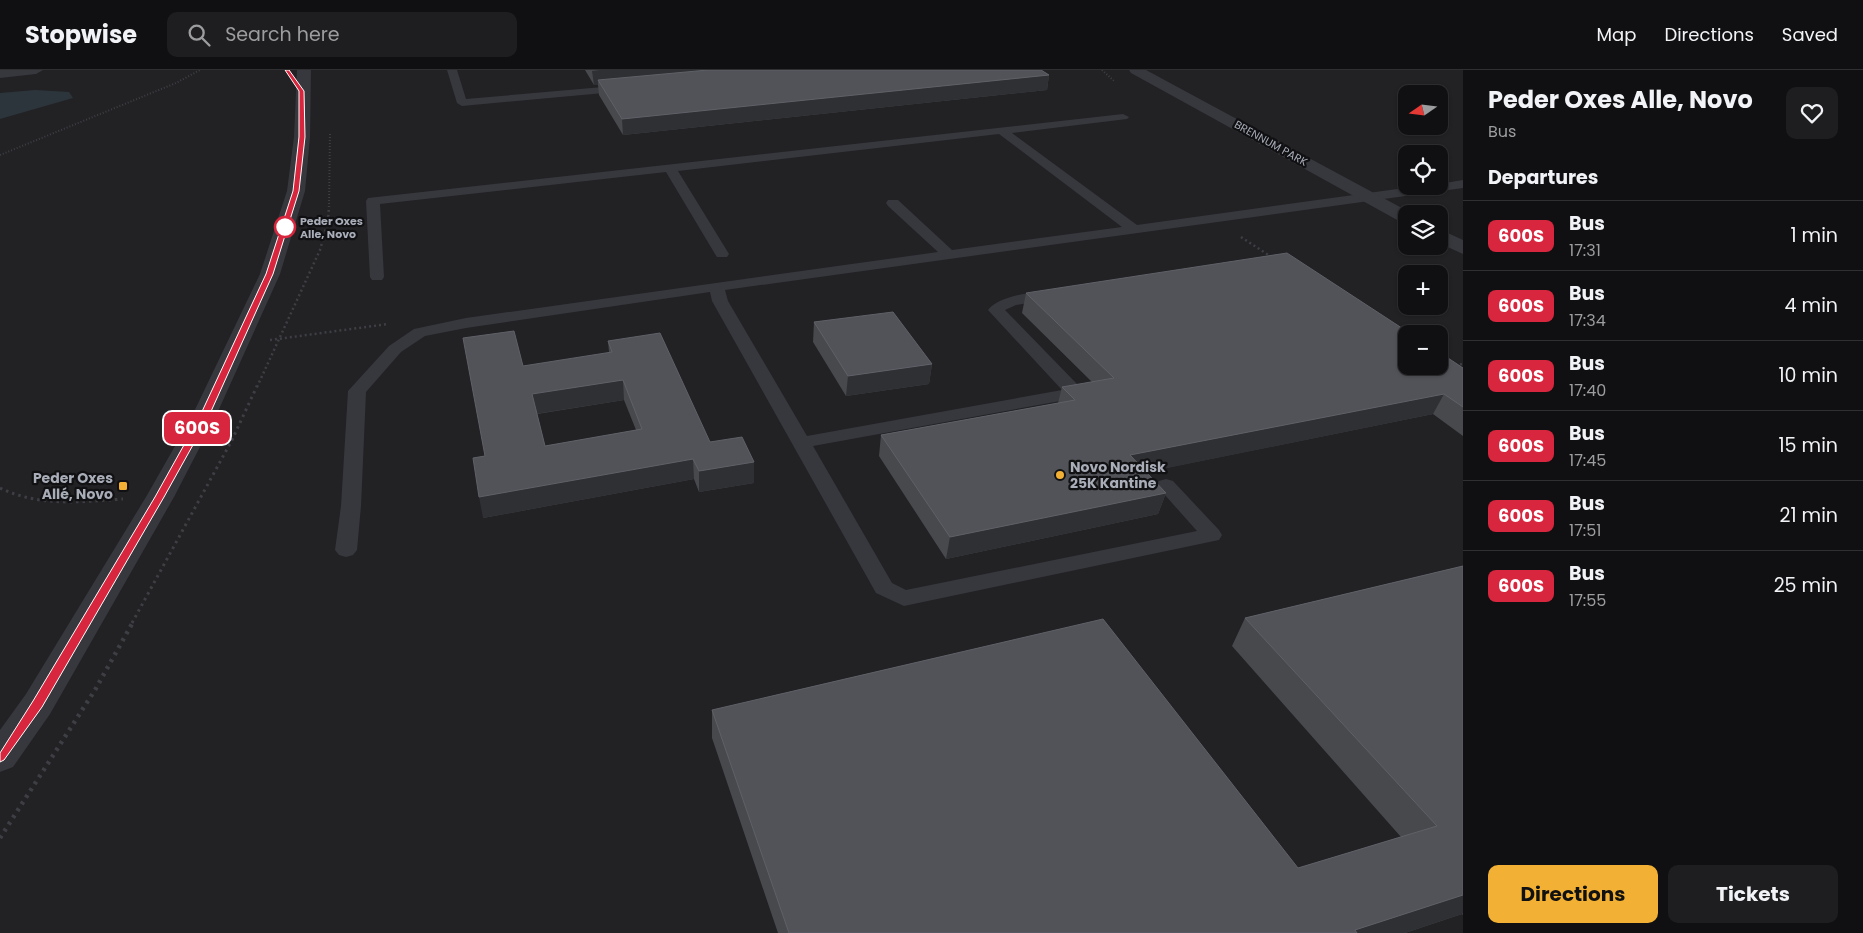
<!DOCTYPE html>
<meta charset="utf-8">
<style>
:root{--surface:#101012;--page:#1e1e20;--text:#f1f3f6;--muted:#9c9d9f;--line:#303032;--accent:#f2b134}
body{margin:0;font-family:Poppins,sans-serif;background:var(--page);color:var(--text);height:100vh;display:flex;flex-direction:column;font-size:19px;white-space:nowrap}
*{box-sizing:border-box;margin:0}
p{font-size:16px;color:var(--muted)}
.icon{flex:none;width:28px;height:28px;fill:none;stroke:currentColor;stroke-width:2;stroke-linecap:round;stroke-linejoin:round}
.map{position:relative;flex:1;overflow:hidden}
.details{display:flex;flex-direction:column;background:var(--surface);width:400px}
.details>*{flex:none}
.badge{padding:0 10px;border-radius:8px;font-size:18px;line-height:32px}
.needle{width:32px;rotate:256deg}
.controls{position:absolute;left:1398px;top:15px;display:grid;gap:10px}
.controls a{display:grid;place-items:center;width:50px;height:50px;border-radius:10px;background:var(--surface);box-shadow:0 1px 4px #0004,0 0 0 1px var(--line);font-size:25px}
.map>.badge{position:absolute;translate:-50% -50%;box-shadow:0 0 0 2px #fff}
h2{padding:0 25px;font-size:19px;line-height:45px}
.round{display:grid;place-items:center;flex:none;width:52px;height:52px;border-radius:10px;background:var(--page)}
.headline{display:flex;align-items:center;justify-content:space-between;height:85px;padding:0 25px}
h1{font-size:24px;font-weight:700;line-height:38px}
.cta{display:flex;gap:10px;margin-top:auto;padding:10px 25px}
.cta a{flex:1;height:58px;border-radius:10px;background:var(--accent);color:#111;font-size:20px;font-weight:700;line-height:58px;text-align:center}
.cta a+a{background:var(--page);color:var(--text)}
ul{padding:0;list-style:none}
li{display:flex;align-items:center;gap:15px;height:70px;padding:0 25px;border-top:1px solid var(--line)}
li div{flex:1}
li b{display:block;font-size:19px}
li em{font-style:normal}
li .badge{min-width:55px;font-weight:700;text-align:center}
header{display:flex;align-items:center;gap:30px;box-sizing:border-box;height:70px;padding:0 25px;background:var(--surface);border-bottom:1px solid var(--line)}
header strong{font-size:24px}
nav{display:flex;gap:28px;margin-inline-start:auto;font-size:18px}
.search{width:350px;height:45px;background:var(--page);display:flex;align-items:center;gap:12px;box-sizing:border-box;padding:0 18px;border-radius:10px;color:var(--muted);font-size:19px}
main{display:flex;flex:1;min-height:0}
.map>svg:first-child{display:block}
.built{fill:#222225;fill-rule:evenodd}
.water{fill:#2c353c}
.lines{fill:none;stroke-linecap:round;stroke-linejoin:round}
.path-far3{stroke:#3d3f44;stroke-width:2;stroke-dasharray:1 2;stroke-linecap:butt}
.path-far2{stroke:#3d3f44;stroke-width:2.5;stroke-dasharray:2 3;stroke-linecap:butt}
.path-far1{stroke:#3d3f44;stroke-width:3;stroke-dasharray:2.5 4;stroke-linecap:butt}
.path{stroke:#3d3f44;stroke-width:4.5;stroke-dasharray:3 5;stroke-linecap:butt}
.service{fill:#37383d;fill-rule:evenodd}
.minor{fill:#37383d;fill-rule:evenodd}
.tertiary{fill:#37383d;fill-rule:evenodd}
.wall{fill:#47494d;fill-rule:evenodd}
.shaded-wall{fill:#2f3033}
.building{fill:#525359;stroke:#5f6168;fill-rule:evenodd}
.line{fill:#d7263d;stroke:#fff}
.stop-dot{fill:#fff;stroke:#d7263d;stroke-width:2.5}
.poi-dot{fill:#f2b134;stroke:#111113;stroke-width:2}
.labels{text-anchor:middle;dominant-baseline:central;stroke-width:4.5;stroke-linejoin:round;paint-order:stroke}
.far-street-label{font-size:11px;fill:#a8adb8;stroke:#111113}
.far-stop-label{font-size:11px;font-weight:bold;fill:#a8adb8;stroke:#111113;text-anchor:start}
.poi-label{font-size:14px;font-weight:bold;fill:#a8adb8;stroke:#111113;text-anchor:start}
</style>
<header>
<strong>Stopwise</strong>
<div class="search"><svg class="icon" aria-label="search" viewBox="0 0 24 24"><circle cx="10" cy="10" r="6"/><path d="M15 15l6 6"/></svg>Search here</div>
<nav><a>Map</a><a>Directions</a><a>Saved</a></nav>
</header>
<main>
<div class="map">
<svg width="1463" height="863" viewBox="0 0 1463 863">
<rect width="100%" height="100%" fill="#161618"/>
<!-- built -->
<path class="built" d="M0 0H1463V863H0ZM1406 24H1439V56H1406ZM1406 84H1439V116H1406ZM1406 144H1439V176H1406ZM1406 204H1439V236H1406ZM1406 264H1439V296H1406Z"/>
<!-- water -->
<path class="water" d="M35 20 69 22 73 28 0 49V23Z"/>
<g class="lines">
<!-- path-far3 -->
<g class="path-far3">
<path d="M1102 0 1114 11"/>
<path d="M0 85 176 13 200 0"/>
<path d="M329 137 330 62"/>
</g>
<!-- path-far2 -->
<g class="path-far2">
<path d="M1241 167 1273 188"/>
<path d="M270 270 388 254"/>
<path d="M1455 295 1463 294"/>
<path d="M257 317 320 180 328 151 329 136"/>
</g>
<!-- path-far1 -->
<g class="path-far1">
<path d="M0 418C40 437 80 432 123 429"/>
<path d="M132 553 232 370 257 316"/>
</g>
<!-- path -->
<path class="path" d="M0 768 95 620 133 552"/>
<!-- service -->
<g class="service">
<path d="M447 0H457L466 29 626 15 631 18 626 21 462 36 457 33Z"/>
<path d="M1123 44 1129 47 1127 49 1012 63 1137 155 1419 116H1439V114L1463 110V118L725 220 728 231 807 366 1062 320 988 240C998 226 1040 219 1055 223L1058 226 1055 229 1016 235 1005 240 1077 314 1080 324 1077 328 813 376 892 513 906 520 1197 461 1156 415 1159 411 1166 409 1173 411 1219 460 1222 465 1219 470 904 536 876 523 712 231 710 222 466 258 425 266 401 282 366 322 361 436 357 480 353 485 346 487 339 485 335 480 341 436 348 321 389 276 414 259 466 248 938 182 888 136 886 133 888 130H898L952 180 1122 157 999 64 678 101 729 184 727 187H717L715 184 666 102 380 134 384 207 382 210H372L370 207 366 131 368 128Z"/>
</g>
<!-- minor -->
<g class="minor">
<path d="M1129 0H1146L1413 144H1406V152L1399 151 1131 3Z"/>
<path d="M1439 159 1463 170V184L1439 173Z"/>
</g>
<!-- tertiary -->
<g class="tertiary">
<path d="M0 0H43L36 4 0 8Z"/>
<path d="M297 0H311L310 67 305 121 280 204 215 348 174 427 50 644 13 697 0 702V660L26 624 146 427 191 348 260 204 287 121 294 67Z"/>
</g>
</g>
<!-- wall -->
<g class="wall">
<path d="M585 0H1041L1049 5 1047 20 623 65 599 25 598 15H594Z"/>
<path d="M1026 223 1463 298V366L1433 344 1146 402 1166 423 1158 444 946 489 879 386 881 365 1058 333 1062 317 1092 312 1022 243Z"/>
<path d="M814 252 932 294 929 314 846 326 813 272Z"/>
<path d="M608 271 710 372 754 413 699 422 694 409 483 448 485 386 609 282ZM624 330 636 360 545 376 537 344Z"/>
<path d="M1463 496V845L1462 844 1405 863H778L712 668V640L1298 798 1401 767 1232 576 1245 548Z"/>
</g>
<!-- shaded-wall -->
<g class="shaded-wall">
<path d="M600 0H773L598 10V15H594L592 1Z"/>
<path d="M1049 5 1047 20 623 65 622 49Z"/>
<path d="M932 294 929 314 846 326 848 306Z"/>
<path d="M623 310 624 330 535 344 532 324Z"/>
<path d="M1444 324 1433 344 1123 407 1130 385Z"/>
<path d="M693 389 694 409 483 448 479 427Z"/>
<path d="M754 392V413L699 422V401Z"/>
<path d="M1166 423 1158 444 946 489 950 467Z"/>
<path d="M1463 825V843L1462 844 1405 863H1352L1355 860Z"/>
</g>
<!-- building -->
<g class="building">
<path d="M708 0H1041L1049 5 622 49 598 10Z"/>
<path d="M1287 183 1411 264H1406V296H1439V282L1463 298V337L1444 324 1130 385 1166 423 950 467 881 365 1075 330 1062 317 1114 308 1026 223Z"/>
<path d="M893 242 932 294 848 306 814 252Z"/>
<path d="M514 261 523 296 612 282 608 271 660 263 710 372 742 367 754 392 699 401 693 389 479 427 473 388 485 386 463 268ZM623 310 642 359 545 376 532 324Z"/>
<path d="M1463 496V825L1355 860 1357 863H789L712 640 1103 549 1298 798 1437 756 1245 548Z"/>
</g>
<!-- line -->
<path class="line" d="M285 0H289L304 21 305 67 299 121 273 204 208 348 164 427 42 637 4 690 0 692V683L33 631 155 427 199 348 266 204 293 121 299 67V21Z"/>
<!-- markers -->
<circle class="stop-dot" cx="285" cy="157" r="10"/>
<g class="poi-dot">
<circle cx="1060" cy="405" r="5"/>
<rect x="118" y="411" width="10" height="10" rx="2.5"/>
</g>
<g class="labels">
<!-- far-street labels -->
<g class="far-street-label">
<text transform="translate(1271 73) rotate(29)">BRENNUM PARK</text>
</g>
<!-- far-stop labels -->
<g class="far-stop-label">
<text x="300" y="151">Peder Oxes<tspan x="300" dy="13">Alle, Novo</tspan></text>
</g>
<!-- poi labels -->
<g class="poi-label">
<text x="1070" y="397">Novo Nordisk<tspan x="1070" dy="16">25K Kantine</tspan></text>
<text x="113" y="408" text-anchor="end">Peder Oxes<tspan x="113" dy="16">Allé, Novo</tspan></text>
</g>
</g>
</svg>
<div class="controls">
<a><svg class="needle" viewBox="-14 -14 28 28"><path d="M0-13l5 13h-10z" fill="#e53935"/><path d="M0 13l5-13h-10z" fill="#9c9d9f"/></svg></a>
<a><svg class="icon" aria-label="locate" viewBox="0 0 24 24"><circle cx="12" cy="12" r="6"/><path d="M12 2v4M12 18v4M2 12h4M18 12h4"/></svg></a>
<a><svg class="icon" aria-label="layers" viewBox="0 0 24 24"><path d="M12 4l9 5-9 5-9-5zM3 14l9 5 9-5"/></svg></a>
<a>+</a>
<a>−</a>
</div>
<b class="badge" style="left:197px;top:358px;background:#d7263d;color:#fff">600S</b>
</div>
<section class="details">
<div class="headline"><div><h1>Peder Oxes Alle, Novo</h1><p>Bus</p></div><a class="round"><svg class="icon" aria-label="heart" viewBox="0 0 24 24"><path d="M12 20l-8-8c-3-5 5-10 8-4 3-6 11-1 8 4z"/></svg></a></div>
<h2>Departures</h2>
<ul>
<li><span class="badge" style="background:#d7263d;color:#fff">600S</span><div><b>Bus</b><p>17:31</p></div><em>1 min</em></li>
<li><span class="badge" style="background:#d7263d;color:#fff">600S</span><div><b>Bus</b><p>17:34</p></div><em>4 min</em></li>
<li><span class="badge" style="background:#d7263d;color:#fff">600S</span><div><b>Bus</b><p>17:40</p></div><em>10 min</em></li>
<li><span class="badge" style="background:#d7263d;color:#fff">600S</span><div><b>Bus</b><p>17:45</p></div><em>15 min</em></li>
<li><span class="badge" style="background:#d7263d;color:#fff">600S</span><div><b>Bus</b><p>17:51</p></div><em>21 min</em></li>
<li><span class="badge" style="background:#d7263d;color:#fff">600S</span><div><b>Bus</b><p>17:55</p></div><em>25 min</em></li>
</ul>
<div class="cta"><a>Directions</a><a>Tickets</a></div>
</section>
</main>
